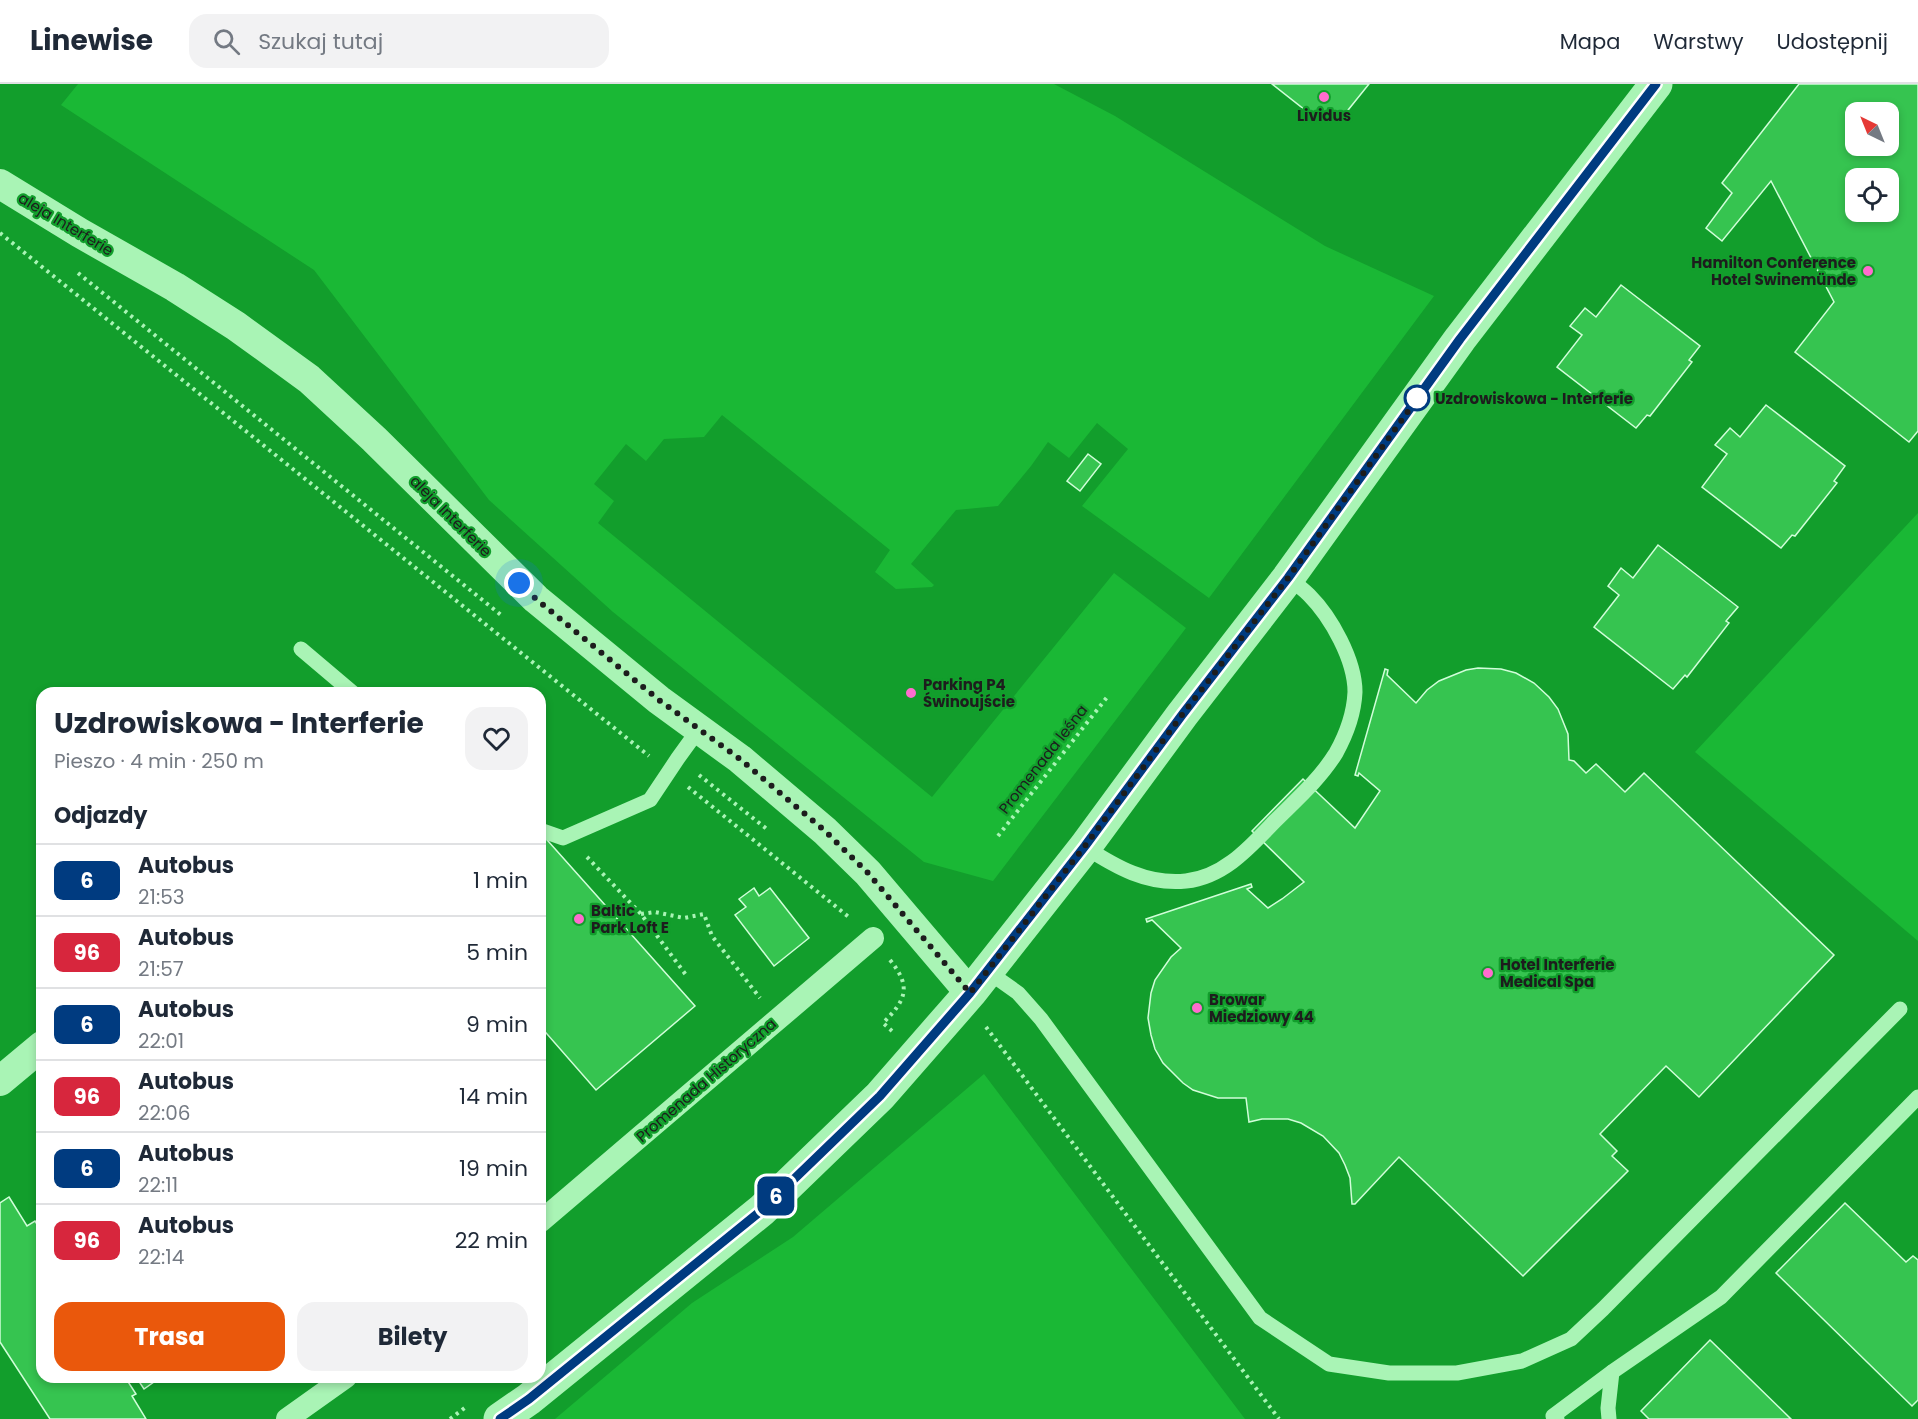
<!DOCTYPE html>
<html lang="pl">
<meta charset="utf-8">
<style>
:root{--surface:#fff;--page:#f2f2f3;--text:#1f2937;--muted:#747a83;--line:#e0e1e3;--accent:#ea580c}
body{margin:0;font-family:Poppins,sans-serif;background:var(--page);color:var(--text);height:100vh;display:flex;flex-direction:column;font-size:22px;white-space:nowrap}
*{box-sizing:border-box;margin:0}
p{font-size:20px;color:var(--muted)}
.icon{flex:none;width:33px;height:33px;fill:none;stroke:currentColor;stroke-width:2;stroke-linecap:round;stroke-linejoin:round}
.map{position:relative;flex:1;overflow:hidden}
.details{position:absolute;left:36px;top:603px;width:510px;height:696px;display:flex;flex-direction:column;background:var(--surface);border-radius:18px;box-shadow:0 3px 9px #0003}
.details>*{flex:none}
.badge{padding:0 12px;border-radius:9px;font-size:21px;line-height:39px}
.needle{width:39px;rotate:317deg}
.buttons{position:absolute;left:1845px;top:18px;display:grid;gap:12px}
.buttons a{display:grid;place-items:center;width:54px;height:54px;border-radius:12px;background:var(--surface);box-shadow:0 3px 9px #0003;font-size:30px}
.you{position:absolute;width:30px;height:30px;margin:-15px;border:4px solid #fff;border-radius:50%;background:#1a73e8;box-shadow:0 0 0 9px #1a73e833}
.map>.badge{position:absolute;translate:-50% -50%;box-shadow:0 0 0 3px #fff}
h2{padding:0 18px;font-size:22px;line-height:54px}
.round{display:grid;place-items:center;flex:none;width:63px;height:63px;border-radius:18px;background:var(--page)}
.head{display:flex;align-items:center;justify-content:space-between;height:102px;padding:0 18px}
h1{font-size:28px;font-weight:700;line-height:45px}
.action{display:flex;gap:12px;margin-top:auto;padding:12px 18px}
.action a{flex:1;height:69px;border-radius:18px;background:var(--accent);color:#fff;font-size:24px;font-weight:700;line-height:69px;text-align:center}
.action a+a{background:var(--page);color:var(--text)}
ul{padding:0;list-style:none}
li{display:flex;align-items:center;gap:18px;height:72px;padding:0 18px;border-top:2px solid var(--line)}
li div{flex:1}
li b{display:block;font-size:22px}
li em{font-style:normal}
li .badge{min-width:66px;font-weight:700;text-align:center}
header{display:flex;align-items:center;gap:36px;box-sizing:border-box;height:84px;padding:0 30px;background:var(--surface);border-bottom:2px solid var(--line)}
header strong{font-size:28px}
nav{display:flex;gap:33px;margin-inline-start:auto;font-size:21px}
.search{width:420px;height:54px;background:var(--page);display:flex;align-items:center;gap:15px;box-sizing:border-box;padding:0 21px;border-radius:18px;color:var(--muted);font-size:22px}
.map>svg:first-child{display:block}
.green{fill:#1ab835}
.building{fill:#36c450;stroke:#d1fed9;stroke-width:1.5;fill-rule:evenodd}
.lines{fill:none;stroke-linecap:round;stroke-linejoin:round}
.path{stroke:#a9f4b5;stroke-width:4;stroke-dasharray:3 4.5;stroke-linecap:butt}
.service{stroke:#a9f4b5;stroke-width:15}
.pedestrian{stroke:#a9f4b5;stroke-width:22}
.minor{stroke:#a9f4b5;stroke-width:30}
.tertiary{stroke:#a9f4b5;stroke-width:33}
.line-casing{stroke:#fff;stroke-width:14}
.line{stroke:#003b80;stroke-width:9}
.walk{stroke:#1d1d1d;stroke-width:6;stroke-dasharray:0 10.8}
.poi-dot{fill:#ff6cce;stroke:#129e2c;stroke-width:2}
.stop-dot{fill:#fff;stroke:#003b80;stroke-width:3}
.labels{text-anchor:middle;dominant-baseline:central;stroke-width:4.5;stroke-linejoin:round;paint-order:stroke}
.poi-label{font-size:15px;font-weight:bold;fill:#1d1d1d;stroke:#129e2c;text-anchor:start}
.street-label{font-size:15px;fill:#1d1d1d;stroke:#129e2c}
.stop-label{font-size:15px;font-weight:bold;fill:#1d1d1d;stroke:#129e2c;text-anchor:start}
</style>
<header>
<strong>Linewise</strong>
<div class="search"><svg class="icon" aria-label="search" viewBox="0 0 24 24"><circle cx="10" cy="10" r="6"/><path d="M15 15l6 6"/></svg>Szukaj tutaj</div>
<nav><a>Mapa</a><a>Warstwy</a><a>Udostępnij</a></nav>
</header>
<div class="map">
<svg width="1918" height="1335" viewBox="0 0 1918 1335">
<rect width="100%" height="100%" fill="#129e2c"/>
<!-- green -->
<g class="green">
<path d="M78 0H1054L1115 32 1325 162 1434 212 1209 514 1082 422 1128 365 1097 339 1069 374 1048 358 1031 382 998 422 956 426 911 480 934 501 932 503 896 505 875 488 890 466 722 331 704 353 664 355 646 377 626 360 594 400 614 417 598 439 932 713 1114 489 1186 544 993 797 924 778 613 528 489 416 314 186 61 21Z"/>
<path d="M1918 429V857L1695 668Z"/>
<path d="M984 990 1245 1335H555L692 1219 793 1153Z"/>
</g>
<!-- building -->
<g class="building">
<path d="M1272 0H1369L1344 31 1328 37 1314 33Z"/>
<path d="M1799 0H1918V347L1909 358 1795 268 1834 218 1771 97 1722 157 1706 144 1732 109 1722 99ZM1856 28H1888V62H1856ZM1856 94H1888V128H1856Z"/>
<path d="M1621 201 1700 262 1689 276 1692 278 1650 332 1647 331 1636 344 1557 283 1582 251 1570 242 1585 224 1596 233Z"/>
<path d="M1766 321 1845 382 1834 397 1837 399 1795 452 1792 451 1781 464 1702 403 1727 370 1715 361 1730 344 1740 353Z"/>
<path d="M1088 370 1101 380 1080 407 1067 397Z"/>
<path d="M1658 461 1738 523 1726 537 1729 539 1687 593 1685 591 1673 605 1594 543 1619 511 1608 502 1621 484 1633 494Z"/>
<path d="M1478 584 1501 585 1516 589 1534 599 1549 613 1558 625 1568 650 1569 676 1574 677 1586 689 1596 680 1625 708 1644 689 1834 871 1699 1013 1666 982 1600 1050 1617 1067 1612 1072 1628 1087 1523 1192 1399 1073 1355 1120H1352L1350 1094 1345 1081 1339 1069 1323 1052 1301 1039 1288 1035H1262L1249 1038 1246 1014H1218L1193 1006 1183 999 1163 979 1155 965 1151 951 1148 934 1151 909 1155 896 1171 873 1181 864 1152 836 1147 838 1146 835 1251 800 1252 803 1247 805 1268 824 1282 815 1304 798 1252 747 1303 695 1355 744 1380 707 1359 689 1358 692 1355 691 1385 585 1388 586 1387 591 1416 619 1427 606 1439 597 1466 586Z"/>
<path d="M540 748 695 922 596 1006 540 942Z"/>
<path d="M754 804 759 812 770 804 809 854 774 882 735 831 746 823 739 815Z"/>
<path d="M9 1113 27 1142 35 1137 42 1148V1293H125L136 1310 132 1312 146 1335H50L0 1258V1119Z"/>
<path d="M1845 1119 1906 1178 1913 1172 1918 1176V1316L1912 1322 1776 1189Z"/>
<path d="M1710 1256 1791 1335H1649L1641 1327Z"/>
<path d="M136 1293H161L144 1305Z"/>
</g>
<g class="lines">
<!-- path -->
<g class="path">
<path d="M0 149 649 672"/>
<path d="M78 189 501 531"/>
<path d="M699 691 768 746"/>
<path d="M688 703 850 834"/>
<path d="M998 752 1108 612"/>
<path d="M587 773 641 830 686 891"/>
<path d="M641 830 655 828 684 834 704 830 712 852 760 914"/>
<path d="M890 876C912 903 906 916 883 939L892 947"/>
<path d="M986 943 1279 1335"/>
<path d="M450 1335 466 1323"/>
</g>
<!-- service -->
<g class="service">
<path d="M301 565 353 609"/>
<path d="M540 746 563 754 650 716 678 674 699 645"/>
<path d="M1085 763C1116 783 1147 801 1186 797 1224 793 1250 763 1275 737 1296 716 1320 695 1336 669 1346 651 1354 630 1355 608 1355 576 1331 533 1309 511 1303 505 1295 499 1288 494"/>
<path d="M987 887 1018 909 1041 935 1260 1234 1329 1280 1389 1289H1457L1522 1277 1571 1255 1603 1225 1900 925"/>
<path d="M1557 1335 1553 1332 1612 1288 1721 1213 1918 1013"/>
<path d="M1609 1335 1608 1324 1612 1288"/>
</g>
<!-- pedestrian -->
<g class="pedestrian">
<path d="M540 1138 873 854"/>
<path d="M287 1335 346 1293"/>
</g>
<!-- minor -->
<g class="minor">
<path d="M0 100 80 149 175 203 236 242 309 295 374 355 536 515 659 616 740 675 825 747 868 789 970 909"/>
<path d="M0 997 42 962"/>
</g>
<!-- tertiary -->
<path class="tertiary" d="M500 1335 529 1315 762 1126 880 1012 970 909 1085 763 1182 631 1288 494 1460 255 1656 0"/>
</g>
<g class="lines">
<defs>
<path id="line" d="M500 1335 529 1315 762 1126 880 1012 970 909 1085 762 1182 631 1288 494 1460 255 1656 0"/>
</defs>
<!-- line casing -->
<use href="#line" class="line-casing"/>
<!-- line -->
<use href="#line" class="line"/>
<!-- walk -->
<path class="walk" d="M519 499 536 515 659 616 740 675 825 747 868 789 970 909 1085 762 1182 631 1288 494 1419 312 1417 314"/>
</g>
<!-- markers -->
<g class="poi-dot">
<circle cx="1324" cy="13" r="6"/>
<circle cx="1868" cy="187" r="6"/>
<circle cx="911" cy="609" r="6"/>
<circle cx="579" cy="835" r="6"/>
<circle cx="1488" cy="889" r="6"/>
<circle cx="1197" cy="924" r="6"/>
</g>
<circle class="stop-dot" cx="1417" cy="314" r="12"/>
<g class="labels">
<!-- poi labels -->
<g class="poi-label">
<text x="1324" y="31" text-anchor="middle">Lividus</text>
<text x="1856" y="178" text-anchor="end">Hamilton Conference<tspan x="1856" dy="17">Hotel Swinemünde</tspan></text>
<text x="923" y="600">Parking P4<tspan x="923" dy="17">Świnoujście</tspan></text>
<text x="591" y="826">Baltic<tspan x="591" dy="17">Park Loft E</tspan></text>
<text x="1500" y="880">Hotel Interferie<tspan x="1500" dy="17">Medical Spa</tspan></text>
<text x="1209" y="915">Browar<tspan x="1209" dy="17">Miedziowy 44</tspan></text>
</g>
<!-- street labels -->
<g class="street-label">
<text transform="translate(66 140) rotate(31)">aleja Interferie</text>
<text transform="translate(451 432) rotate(45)">aleja Interferie</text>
<text transform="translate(1043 675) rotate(-52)">Promenada leśna</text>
<text transform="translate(706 996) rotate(-41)">Promenada Historyczna</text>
</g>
<!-- stop labels -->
<g class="stop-label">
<text x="1435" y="314">Uzdrowiskowa - Interferie</text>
</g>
</g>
</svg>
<div class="buttons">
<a><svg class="needle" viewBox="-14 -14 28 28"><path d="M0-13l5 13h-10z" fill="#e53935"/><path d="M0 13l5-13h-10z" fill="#747a83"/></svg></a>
<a><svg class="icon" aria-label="locate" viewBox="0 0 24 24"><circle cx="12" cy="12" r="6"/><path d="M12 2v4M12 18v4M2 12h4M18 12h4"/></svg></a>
</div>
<div class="you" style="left:519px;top:499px"></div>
<b class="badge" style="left:776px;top:1112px;background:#003b80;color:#fff">6</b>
<section class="details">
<div class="head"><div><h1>Uzdrowiskowa - Interferie</h1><p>Pieszo · 4 min · 250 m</p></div><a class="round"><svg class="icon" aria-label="heart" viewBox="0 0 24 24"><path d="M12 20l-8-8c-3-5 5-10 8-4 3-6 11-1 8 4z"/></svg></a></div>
<h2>Odjazdy</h2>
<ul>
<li><span class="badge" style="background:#003b80;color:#fff">6</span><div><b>Autobus</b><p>21:53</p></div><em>1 min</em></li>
<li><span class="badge" style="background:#d7263d;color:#fff">96</span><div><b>Autobus</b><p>21:57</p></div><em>5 min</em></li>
<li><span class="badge" style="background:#003b80;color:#fff">6</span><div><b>Autobus</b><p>22:01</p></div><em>9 min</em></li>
<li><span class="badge" style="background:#d7263d;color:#fff">96</span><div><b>Autobus</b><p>22:06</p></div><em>14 min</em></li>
<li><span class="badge" style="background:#003b80;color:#fff">6</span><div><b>Autobus</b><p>22:11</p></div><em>19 min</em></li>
<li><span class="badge" style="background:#d7263d;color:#fff">96</span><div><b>Autobus</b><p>22:14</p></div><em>22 min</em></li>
</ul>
<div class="action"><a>Trasa</a><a>Bilety</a></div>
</section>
</div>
